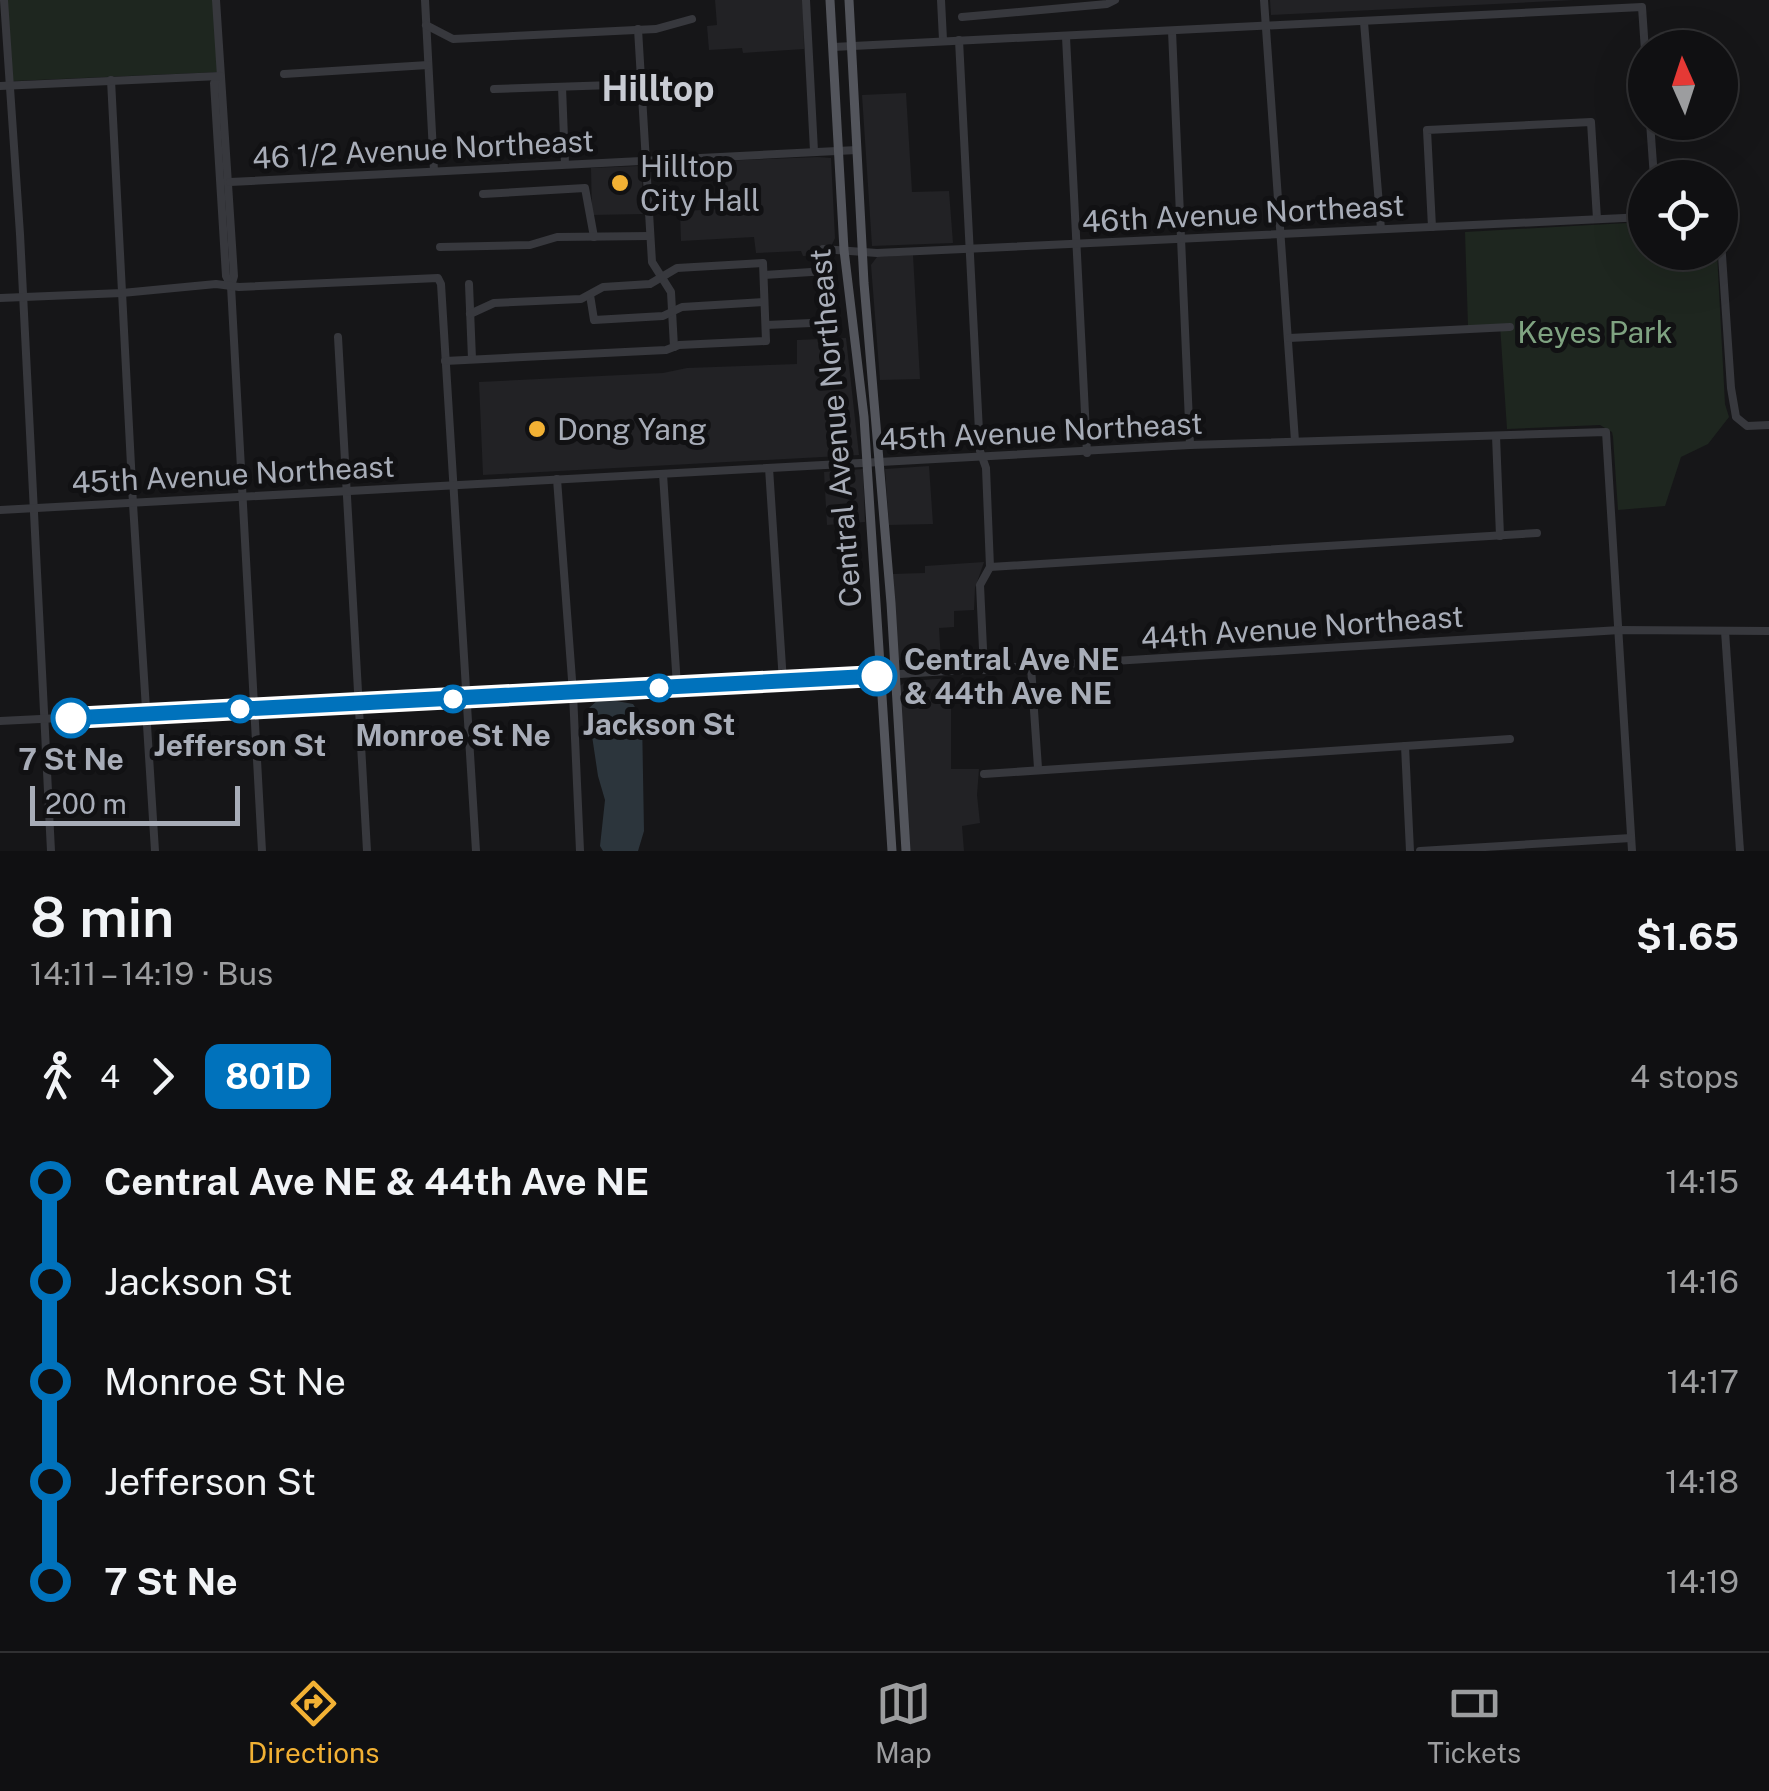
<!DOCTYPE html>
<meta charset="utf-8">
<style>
:root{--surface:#101012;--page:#1e1e20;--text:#f1f3f6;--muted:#9c9d9f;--line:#303032;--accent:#f2b134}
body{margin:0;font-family:"Public Sans",sans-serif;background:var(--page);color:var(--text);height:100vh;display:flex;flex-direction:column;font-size:38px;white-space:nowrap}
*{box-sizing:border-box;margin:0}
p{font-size:32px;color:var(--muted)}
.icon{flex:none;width:55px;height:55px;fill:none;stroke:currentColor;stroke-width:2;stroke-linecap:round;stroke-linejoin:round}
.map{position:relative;height:851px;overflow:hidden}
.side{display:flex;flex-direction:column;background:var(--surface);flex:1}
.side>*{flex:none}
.badge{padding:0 20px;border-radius:15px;font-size:35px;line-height:65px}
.needle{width:65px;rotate:357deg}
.tools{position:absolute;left:1628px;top:30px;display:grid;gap:20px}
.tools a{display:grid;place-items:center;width:110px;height:110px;border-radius:50%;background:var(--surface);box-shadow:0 10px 40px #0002,0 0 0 2px var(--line);font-size:50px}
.scale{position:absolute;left:30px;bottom:25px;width:210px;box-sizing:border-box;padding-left:10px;border:5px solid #a8adb8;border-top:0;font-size:28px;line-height:35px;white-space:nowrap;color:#a8adb8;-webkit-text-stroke:8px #111113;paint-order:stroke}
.map>.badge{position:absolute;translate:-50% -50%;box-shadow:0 0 0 5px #fff}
.legs{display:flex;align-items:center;gap:15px;height:110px;padding:0 30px;font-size:32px}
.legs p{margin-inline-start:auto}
.summary{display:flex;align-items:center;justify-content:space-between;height:170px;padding:0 30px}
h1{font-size:55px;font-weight:600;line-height:75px}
ul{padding:0 30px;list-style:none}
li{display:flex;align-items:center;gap:35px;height:100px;font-size:38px}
li i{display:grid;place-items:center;width:15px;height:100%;margin:0 12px;background:currentColor}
li i::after{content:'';width:25px;height:25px;margin:-12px;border:8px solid;border-radius:50%;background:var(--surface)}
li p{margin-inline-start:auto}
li:first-child i{background:linear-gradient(#0000 50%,currentColor 0)}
li:last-child i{background:linear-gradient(currentColor 50%,#0000 0)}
.tab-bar{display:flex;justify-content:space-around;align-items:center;height:140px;border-top:2px solid var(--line);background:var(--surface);font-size:28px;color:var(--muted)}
.tab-bar a{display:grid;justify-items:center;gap:5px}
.tab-bar .on{color:var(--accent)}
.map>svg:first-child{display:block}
.built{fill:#222225}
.green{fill:#1e261f}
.water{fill:#2c353c}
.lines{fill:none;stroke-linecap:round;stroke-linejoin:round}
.minor{stroke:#37383d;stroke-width:8}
.major{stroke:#53555c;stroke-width:9}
.line-1-casing{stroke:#fff;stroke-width:22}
.line-1{stroke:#0072bc;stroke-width:15}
.poi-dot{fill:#f2b134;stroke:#111113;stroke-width:4}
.stop-1-dot{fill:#fff;stroke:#0072bc;stroke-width:5}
.labels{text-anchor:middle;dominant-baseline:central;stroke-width:10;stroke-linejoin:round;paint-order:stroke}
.street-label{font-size:30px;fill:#a8adb8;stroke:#111113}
.poi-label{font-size:30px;fill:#a8adb8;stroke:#111113;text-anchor:start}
.park-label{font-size:30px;fill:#7fa381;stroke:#111113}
.stop-label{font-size:30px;font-weight:bold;fill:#a8adb8;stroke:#111113}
.quarter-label{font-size:35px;font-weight:bold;fill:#c9ccd4;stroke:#111113}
</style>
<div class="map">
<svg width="1769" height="851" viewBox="0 0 1769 851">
<rect width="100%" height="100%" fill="#161618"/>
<!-- built -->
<g class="built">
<path d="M715 0H803L804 49 743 53 742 48 709 50 707 26 717 25Z"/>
<path d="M1270 0H1574L1271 15Z"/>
<path d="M906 93 912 192 949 191 953 243 872 246 862 95Z"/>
<path d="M818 157 831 158 835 238 827 255 803 256 801 251 756 253 754 237 681 241 680 211 722 209 719 161Z"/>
<path d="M638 166 642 170 643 214 592 215 591 168Z"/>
<path d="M913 255 920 379 880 380 871 265 877 257Z"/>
<path d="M846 338 859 455 483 475 479 382 663 373 687 368 797 364V340Z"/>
<path d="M929 466 933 524 889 525 885 469Z"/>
<path d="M863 469 865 522 827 525 824 472Z"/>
<path d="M984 562 975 588 974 610 954 611V627L939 628 941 661 903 663 898 659 892 574 925 573V566Z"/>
<path d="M951 678V769H979L977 795 980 823 962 826 964 851H909L899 686 908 681Z"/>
</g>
<!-- green -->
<g class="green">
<path d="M7 0H217L221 72 13 81Z"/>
<path d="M1645 222V252L1717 253 1725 404 1729 417 1708 444 1681 457 1665 506 1618 510 1613 437 1612 432 1600 425 1507 429 1500 325 1468 326 1465 232Z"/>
</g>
<!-- water -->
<path class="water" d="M600 698 633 704 642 718 644 831 638 851H603L600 846 605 800 598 776 588 709Z"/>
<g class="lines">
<!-- minor -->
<g class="minor">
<path d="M4 0 20 234 51 851"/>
<path d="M216 0 234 276 231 286 262 851"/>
<path d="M425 0 434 171"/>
<path d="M806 0 814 151"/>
<path d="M941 0 943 40"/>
<path d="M1264 0 1295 441"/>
<path d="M962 17 1107 4 1115 0"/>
<path d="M1364 22 1381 229"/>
<path d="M426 25 453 39 656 29 692 19"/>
<path d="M638 29 652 262 671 292 674 347"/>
<path d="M1172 31 1190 445"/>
<path d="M1066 37 1087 453"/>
<path d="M959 40 980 451 986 468 990 567 980 585 984 670"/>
<path d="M833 47 1642 7 1645 51"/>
<path d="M284 74 428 65"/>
<path d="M220 76 214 83 226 276 231 286"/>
<path d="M111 80 133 504 155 851"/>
<path d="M0 86 220 76"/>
<path d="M562 87 565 164"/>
<path d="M494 89 643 84"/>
<path d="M1650 122 1654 178"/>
<path d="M230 182 857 150"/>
<path d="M483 194 585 188 594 237"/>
<path d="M1720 226 1731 388 1736 417 1747 426 1769 425"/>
<path d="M1432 227 1427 130 1591 122 1597 219"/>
<path d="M440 247 530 245 557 237 650 236"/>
<path d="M823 249 877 253 1645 217"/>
<path d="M764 275 827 271 834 322 766 325"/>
<path d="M469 284 472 359"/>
<path d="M590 295 594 320 663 316 682 307 764 302"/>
<path d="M0 298 122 293 216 284 239 287 438 278 441 284 476 851"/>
<path d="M338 337 367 851"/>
<path d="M1289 338 1510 327"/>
<path d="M445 361 666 350 679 345 766 341 763 263 677 268 650 284 603 287 581 299 494 303 470 314"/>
<path d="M1496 436 1500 536"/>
<path d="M769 468 783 682"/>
<path d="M663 474 677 686"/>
<path d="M557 479 573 693 580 851"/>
<path d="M0 510 1190 445 1606 432 1632 851"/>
<path d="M990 567 1537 533"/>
<path d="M1725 631 1740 851"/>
<path d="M1031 667 1038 768"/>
<path d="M0 721 737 684 1620 630 1769 631"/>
<path d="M1405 746 1410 851"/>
<path d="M984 774 1510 739"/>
<path d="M1420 851 1631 838"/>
</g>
<!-- major -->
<g class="major">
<path d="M830 0 844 250 864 417 892 851"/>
<path d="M849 0 864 283 891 603 906 851"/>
</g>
</g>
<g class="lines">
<defs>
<path id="line-1" d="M71 718 877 676"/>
</defs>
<!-- line-1 casing -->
<use href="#line-1" class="line-1-casing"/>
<!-- line-1 -->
<use href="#line-1" class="line-1"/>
</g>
<!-- markers -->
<g class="poi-dot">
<circle cx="620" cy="183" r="10"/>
<circle cx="537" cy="429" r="10"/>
</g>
<g class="stop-1-dot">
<circle cx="877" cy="676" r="18"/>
<circle cx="659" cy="688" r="12"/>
<circle cx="453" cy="699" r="12"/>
<circle cx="240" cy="709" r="12"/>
<circle cx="71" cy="718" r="18"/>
</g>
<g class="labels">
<!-- street labels -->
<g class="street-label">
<text transform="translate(423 149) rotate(-3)">46 1/2 Avenue Northeast</text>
<text transform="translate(1243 213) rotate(-3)">46th Avenue Northeast</text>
<text transform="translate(835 428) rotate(-95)">Central Avenue Northeast</text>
<text transform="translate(1041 431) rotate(-3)">45th Avenue Northeast</text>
<text transform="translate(233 474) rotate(-3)">45th Avenue Northeast</text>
<text transform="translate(1302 627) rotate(-4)">44th Avenue Northeast</text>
</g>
<!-- poi labels -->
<g class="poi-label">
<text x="640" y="166">Hilltop<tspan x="640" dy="34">City Hall</tspan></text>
<text x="557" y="429">Dong Yang</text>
</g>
<!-- park labels -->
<g class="park-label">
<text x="1595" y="332">Keyes Park</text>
</g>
<!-- stop labels -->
<g class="stop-label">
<text x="904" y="659" text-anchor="start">Central Ave NE<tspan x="904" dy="34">&amp; 44th Ave NE</tspan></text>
<text x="659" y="724">Jackson St</text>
<text x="453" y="735">Monroe St Ne</text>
<text x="240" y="745">Jefferson St</text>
<text x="71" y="759">7 St Ne</text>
</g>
<!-- quarter labels -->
<g class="quarter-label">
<text x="658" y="88">Hilltop</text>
</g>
</g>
</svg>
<div class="tools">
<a><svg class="needle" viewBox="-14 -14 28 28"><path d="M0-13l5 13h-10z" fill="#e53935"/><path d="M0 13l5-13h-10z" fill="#9c9d9f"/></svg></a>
<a><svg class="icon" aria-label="locate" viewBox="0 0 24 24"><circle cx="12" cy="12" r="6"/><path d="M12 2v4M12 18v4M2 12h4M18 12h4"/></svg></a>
</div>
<div class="scale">200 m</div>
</div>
<section class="side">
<div class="summary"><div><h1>8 min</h1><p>14:11 – 14:19 · Bus</p></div><b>$1.65</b></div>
<div class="legs"><svg class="icon" aria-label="walk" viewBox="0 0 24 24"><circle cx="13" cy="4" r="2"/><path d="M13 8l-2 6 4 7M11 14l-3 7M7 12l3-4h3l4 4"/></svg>4<svg class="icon" aria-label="forward" viewBox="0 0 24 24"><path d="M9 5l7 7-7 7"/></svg><b class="badge" style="background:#0072bc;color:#fff">801D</b><p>4 stops</p></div>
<ul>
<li><i style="color:#0072bc"></i><b>Central Ave NE &amp; 44th Ave NE</b><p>14:15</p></li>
<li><i style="color:#0072bc"></i><span>Jackson St</span><p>14:16</p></li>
<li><i style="color:#0072bc"></i><span>Monroe St Ne</span><p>14:17</p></li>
<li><i style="color:#0072bc"></i><span>Jefferson St</span><p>14:18</p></li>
<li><i style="color:#0072bc"></i><b>7 St Ne</b><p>14:19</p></li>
</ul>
</section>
<nav class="tab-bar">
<a class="on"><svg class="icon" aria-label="directions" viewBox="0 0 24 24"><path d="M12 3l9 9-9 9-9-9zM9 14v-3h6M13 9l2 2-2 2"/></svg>Directions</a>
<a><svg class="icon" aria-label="map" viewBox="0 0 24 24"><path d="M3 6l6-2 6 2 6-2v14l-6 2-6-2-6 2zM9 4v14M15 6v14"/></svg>Map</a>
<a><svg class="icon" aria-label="tickets" viewBox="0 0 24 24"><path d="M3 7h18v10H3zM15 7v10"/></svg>Tickets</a>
</nav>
